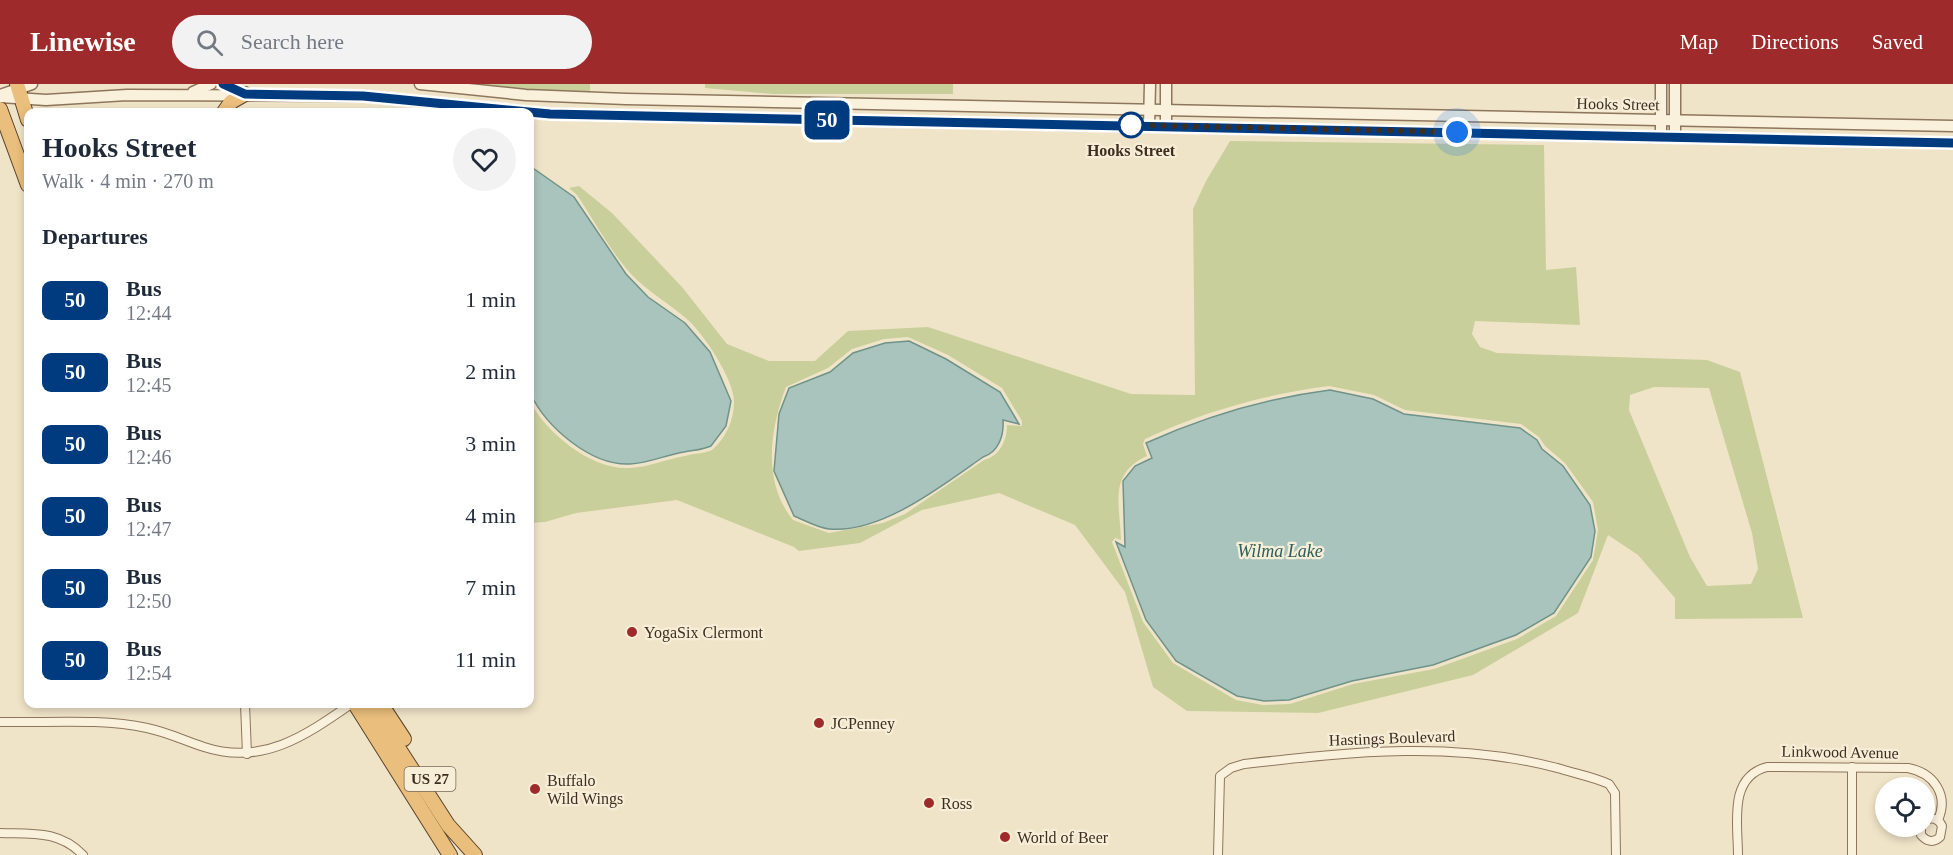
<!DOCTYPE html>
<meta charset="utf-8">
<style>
:root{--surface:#fff;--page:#f2f2f3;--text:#1f2937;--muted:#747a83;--accent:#9e2a2b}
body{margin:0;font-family:Georgia,serif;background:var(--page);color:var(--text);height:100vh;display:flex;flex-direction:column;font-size:22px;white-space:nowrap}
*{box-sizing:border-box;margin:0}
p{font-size:20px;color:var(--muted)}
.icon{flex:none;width:33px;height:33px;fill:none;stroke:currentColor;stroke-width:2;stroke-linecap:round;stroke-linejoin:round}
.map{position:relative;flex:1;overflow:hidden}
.details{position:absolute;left:24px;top:24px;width:510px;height:600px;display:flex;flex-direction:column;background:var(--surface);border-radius:12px;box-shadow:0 3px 9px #0003}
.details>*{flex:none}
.badge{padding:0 12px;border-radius:9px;font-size:21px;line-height:39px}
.tools{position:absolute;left:1875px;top:693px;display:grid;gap:12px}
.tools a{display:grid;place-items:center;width:60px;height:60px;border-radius:50%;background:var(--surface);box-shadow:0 3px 9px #0003;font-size:30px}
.you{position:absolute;width:30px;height:30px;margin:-15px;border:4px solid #fff;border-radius:50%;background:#1a73e8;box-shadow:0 0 0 9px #1a73e833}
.map>.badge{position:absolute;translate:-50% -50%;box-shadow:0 0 0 3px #fff}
h2{padding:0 18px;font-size:22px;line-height:54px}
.round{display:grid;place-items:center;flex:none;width:63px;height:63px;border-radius:32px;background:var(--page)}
.head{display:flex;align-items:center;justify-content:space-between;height:102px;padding:0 18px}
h1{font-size:28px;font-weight:700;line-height:45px}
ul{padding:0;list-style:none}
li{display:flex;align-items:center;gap:18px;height:72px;padding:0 18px}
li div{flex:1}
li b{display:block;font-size:22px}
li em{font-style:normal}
li .badge{min-width:66px;font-weight:700;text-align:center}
header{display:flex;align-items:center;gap:36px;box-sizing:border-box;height:84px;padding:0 30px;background:var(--accent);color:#fff}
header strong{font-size:28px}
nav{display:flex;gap:33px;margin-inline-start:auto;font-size:21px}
.search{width:420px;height:54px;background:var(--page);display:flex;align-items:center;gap:15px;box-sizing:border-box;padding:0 21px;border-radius:33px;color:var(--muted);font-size:22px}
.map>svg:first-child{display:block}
.green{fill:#c9cf9b;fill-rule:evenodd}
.water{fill:#a9c4bc;stroke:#6f938a;stroke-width:1.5}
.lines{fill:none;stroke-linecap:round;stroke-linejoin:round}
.minor-casing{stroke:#8d765c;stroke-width:10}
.tertiary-casing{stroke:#8d765c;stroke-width:13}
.trunk-casing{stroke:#5b4430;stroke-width:16}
.minor{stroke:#faf1dc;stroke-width:8}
.tertiary{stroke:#faf1dc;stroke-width:10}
.trunk{stroke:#eabe7c;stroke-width:14}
.line-casing{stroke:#fff;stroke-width:14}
.line{stroke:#003b80;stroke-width:9}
.walk{stroke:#3d2e20;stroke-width:6;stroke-dasharray:0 10.8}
.stop-dot{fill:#fff;stroke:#003b80;stroke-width:3}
.poi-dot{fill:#9e2a2b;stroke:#f7eed8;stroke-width:2}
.labels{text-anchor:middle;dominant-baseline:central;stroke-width:4.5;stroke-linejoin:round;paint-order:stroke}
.shield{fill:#f7eed8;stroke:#756857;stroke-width:1.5}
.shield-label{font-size:15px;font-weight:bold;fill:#3d2e20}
.street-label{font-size:16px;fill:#3d2e20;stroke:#f7eed8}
.stop-label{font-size:16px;font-weight:bold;fill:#3d2e20;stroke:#f7eed8}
.poi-label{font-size:16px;fill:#3d2e20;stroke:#f7eed8;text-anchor:start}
.water-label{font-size:18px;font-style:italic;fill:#2f5d5a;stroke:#f7eed8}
</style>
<header>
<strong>Linewise</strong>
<div class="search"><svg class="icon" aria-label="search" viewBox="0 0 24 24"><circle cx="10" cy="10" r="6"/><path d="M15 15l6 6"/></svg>Search here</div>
<nav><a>Map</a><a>Directions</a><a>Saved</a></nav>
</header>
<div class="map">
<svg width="1953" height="771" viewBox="0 0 1953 771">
<rect width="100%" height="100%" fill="#f0e4c8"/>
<!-- green -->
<g class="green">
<path d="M460 0H590V9L526 7Z"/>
<path d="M705 0H953V10H773L705 4Z"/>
<path d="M1230 57 1544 61 1546 186 1576 183 1580 241 1475 237 1472 250 1480 263 1497 269 1707 276 1740 288 1803 534 1675 535V514L1638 471 1608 451 1578 529 1473 591 1318 629 1187 627 1153 603 1125 508 1075 441 999 409 922 426 860 459 799 467 794 463 677 416 576 429 545 438 530 439V318C548 350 591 386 630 384 649 383 667 375 685 372 695 369 703 370 712 366 726 354 734 336 734 318 735 297 703 249 688 236 669 219 648 208 631 190 610 167 594 136 577 111L569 104 579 102 612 129 682 203 727 260 769 277H815L848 247 928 243 1131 310 1195 311 1193 125 1206 97ZM908 253 948 271 1002 304 1022 337V342L1007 341C1007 356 1000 372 984 376L905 430 883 439 829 449 793 436C762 398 770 345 786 303L828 284 852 265 884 255ZM1329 302 1374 311 1405 326 1521 340 1539 353 1545 362 1565 379 1593 418 1598 446 1593 476 1556 532 1517 555 1434 585 1353 600 1290 620 1263 621 1236 616 1173 579 1143 538 1112 458 1115 454 1121 456C1120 420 1108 390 1147 372L1143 360 1145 355C1202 328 1266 310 1329 302ZM1654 303 1709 304 1752 449 1758 485 1751 500 1707 502 1690 473 1629 326 1630 311Z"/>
</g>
<!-- water -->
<g class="water">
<path d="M530 82 574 113 626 190 648 213 685 239 710 268 731 317 726 342 711 362C702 366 694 366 684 368 666 371 649 379 630 380 591 382 546 343 530 309Z"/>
<path d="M909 257 946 275 1000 308 1019 340 1003 336C1004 351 999 368 983 373 943 401 881 450 829 445 818 444 804 436 794 432L774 387 779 330 789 304 830 288 853 269 885 259Z"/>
<path d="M1330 306 1373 315 1404 330 1520 344 1537 356 1542 365 1563 382 1590 421 1595 447 1591 473 1554 529 1516 551 1433 581 1352 597 1289 616 1264 617 1237 612 1176 577 1146 536 1116 458 1125 463 1123 397 1135 382 1152 374 1146 359C1204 333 1267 314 1330 306Z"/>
</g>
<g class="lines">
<defs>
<g id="minor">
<path d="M245 620 247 670"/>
<path d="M0 638C48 639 100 634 147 644 167 648 185 657 204 663 262 682 305 652 351 620"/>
<path d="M1852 683V771"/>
<path d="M1921 742V751C1927 758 1934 759 1940 753L1942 742C1939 735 1932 732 1924 737"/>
<path d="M0 749C31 750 59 746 83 771"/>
<path d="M1218 771 1220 692 1231 684 1244 680C1351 668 1455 656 1561 685 1577 690 1594 693 1609 700L1615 709 1616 771"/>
<path d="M1738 771C1738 740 1728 693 1767 683L1908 684C1934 689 1949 711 1938 736"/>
</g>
<g id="tertiary">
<path d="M223 0 239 8"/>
<path d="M420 0 526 11 626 15 1953 42"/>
<path d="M1675 0V53"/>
<path d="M193 8 211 0"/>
<path d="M0 11 32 0"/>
<path d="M0 13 46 16 127 11 363 12 550 30 1953 59"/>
<path d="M1149 42 1150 0"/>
<path d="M1166 42V0"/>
<path d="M1661 52V0"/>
</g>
<g id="trunk">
<path d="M17 0 28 36"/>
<path d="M0 25 28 101"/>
<path d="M224 28 231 18 245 10"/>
<path d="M355 620 450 771"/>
<path d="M358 620 372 627 379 634 448 741 475 771"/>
<path d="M381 620 404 655"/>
</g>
</defs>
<!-- minor casing -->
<use href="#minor" class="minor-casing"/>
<!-- tertiary casing -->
<use href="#tertiary" class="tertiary-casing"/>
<!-- trunk casing -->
<use href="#trunk" class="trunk-casing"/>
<!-- minor -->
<use href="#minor" class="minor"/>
<!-- tertiary -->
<use href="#tertiary" class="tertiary"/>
<!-- trunk -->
<use href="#trunk" class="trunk"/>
</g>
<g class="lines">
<defs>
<path id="line" d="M223 0 245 10 363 12 550 30 1953 59"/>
</defs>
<!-- line casing -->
<use href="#line" class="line-casing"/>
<!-- line -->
<use href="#line" class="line"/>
<!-- walk -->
<path class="walk" d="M1131 41 1457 48"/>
</g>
<!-- markers -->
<circle class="stop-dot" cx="1131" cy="41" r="12"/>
<g class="poi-dot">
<circle cx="632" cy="548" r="6"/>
<circle cx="819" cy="639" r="6"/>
<circle cx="535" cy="705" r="6"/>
<circle cx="929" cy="719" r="6"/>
<circle cx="1005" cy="753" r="6"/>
</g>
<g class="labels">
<!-- shield labels -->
<rect class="shield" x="404.5" y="683" width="51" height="24" rx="4.5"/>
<g class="shield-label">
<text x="430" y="695">US 27</text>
</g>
<!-- street labels -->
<g class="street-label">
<text transform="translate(1618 20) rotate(1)">Hooks Street</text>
<text transform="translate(1392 654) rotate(-2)">Hastings Boulevard</text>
<text transform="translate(1840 668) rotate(1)">Linkwood Avenue</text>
</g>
<!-- stop labels -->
<g class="stop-label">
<text x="1131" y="66">Hooks Street</text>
</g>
<!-- poi labels -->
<g class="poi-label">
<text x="644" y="548">YogaSix Clermont</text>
<text x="831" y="639">JCPenney</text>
<text x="547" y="696">Buffalo<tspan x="547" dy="18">Wild Wings</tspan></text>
<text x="941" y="719">Ross</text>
<text x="1017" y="753">World of Beer</text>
</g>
<!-- water labels -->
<g class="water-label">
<text x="1280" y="467">Wilma Lake</text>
</g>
</g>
</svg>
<div class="tools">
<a><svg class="icon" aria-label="locate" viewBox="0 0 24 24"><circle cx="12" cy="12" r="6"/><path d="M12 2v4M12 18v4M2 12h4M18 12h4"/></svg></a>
</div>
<div class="you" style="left:1457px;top:48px"></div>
<b class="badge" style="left:827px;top:36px;background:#003b80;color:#fff">50</b>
<section class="details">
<div class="head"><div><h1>Hooks Street</h1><p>Walk · 4 min · 270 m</p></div><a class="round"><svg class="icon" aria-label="heart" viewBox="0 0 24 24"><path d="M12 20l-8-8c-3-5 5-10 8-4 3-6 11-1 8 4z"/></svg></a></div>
<h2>Departures</h2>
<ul>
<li><span class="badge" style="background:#003b80;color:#fff">50</span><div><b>Bus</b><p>12:44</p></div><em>1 min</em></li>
<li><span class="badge" style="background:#003b80;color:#fff">50</span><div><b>Bus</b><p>12:45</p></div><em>2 min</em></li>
<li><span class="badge" style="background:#003b80;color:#fff">50</span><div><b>Bus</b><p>12:46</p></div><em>3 min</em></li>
<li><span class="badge" style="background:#003b80;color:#fff">50</span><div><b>Bus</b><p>12:47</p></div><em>4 min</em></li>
<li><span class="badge" style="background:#003b80;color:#fff">50</span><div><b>Bus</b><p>12:50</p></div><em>7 min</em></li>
<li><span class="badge" style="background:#003b80;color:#fff">50</span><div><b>Bus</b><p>12:54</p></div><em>11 min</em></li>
</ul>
</section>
</div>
